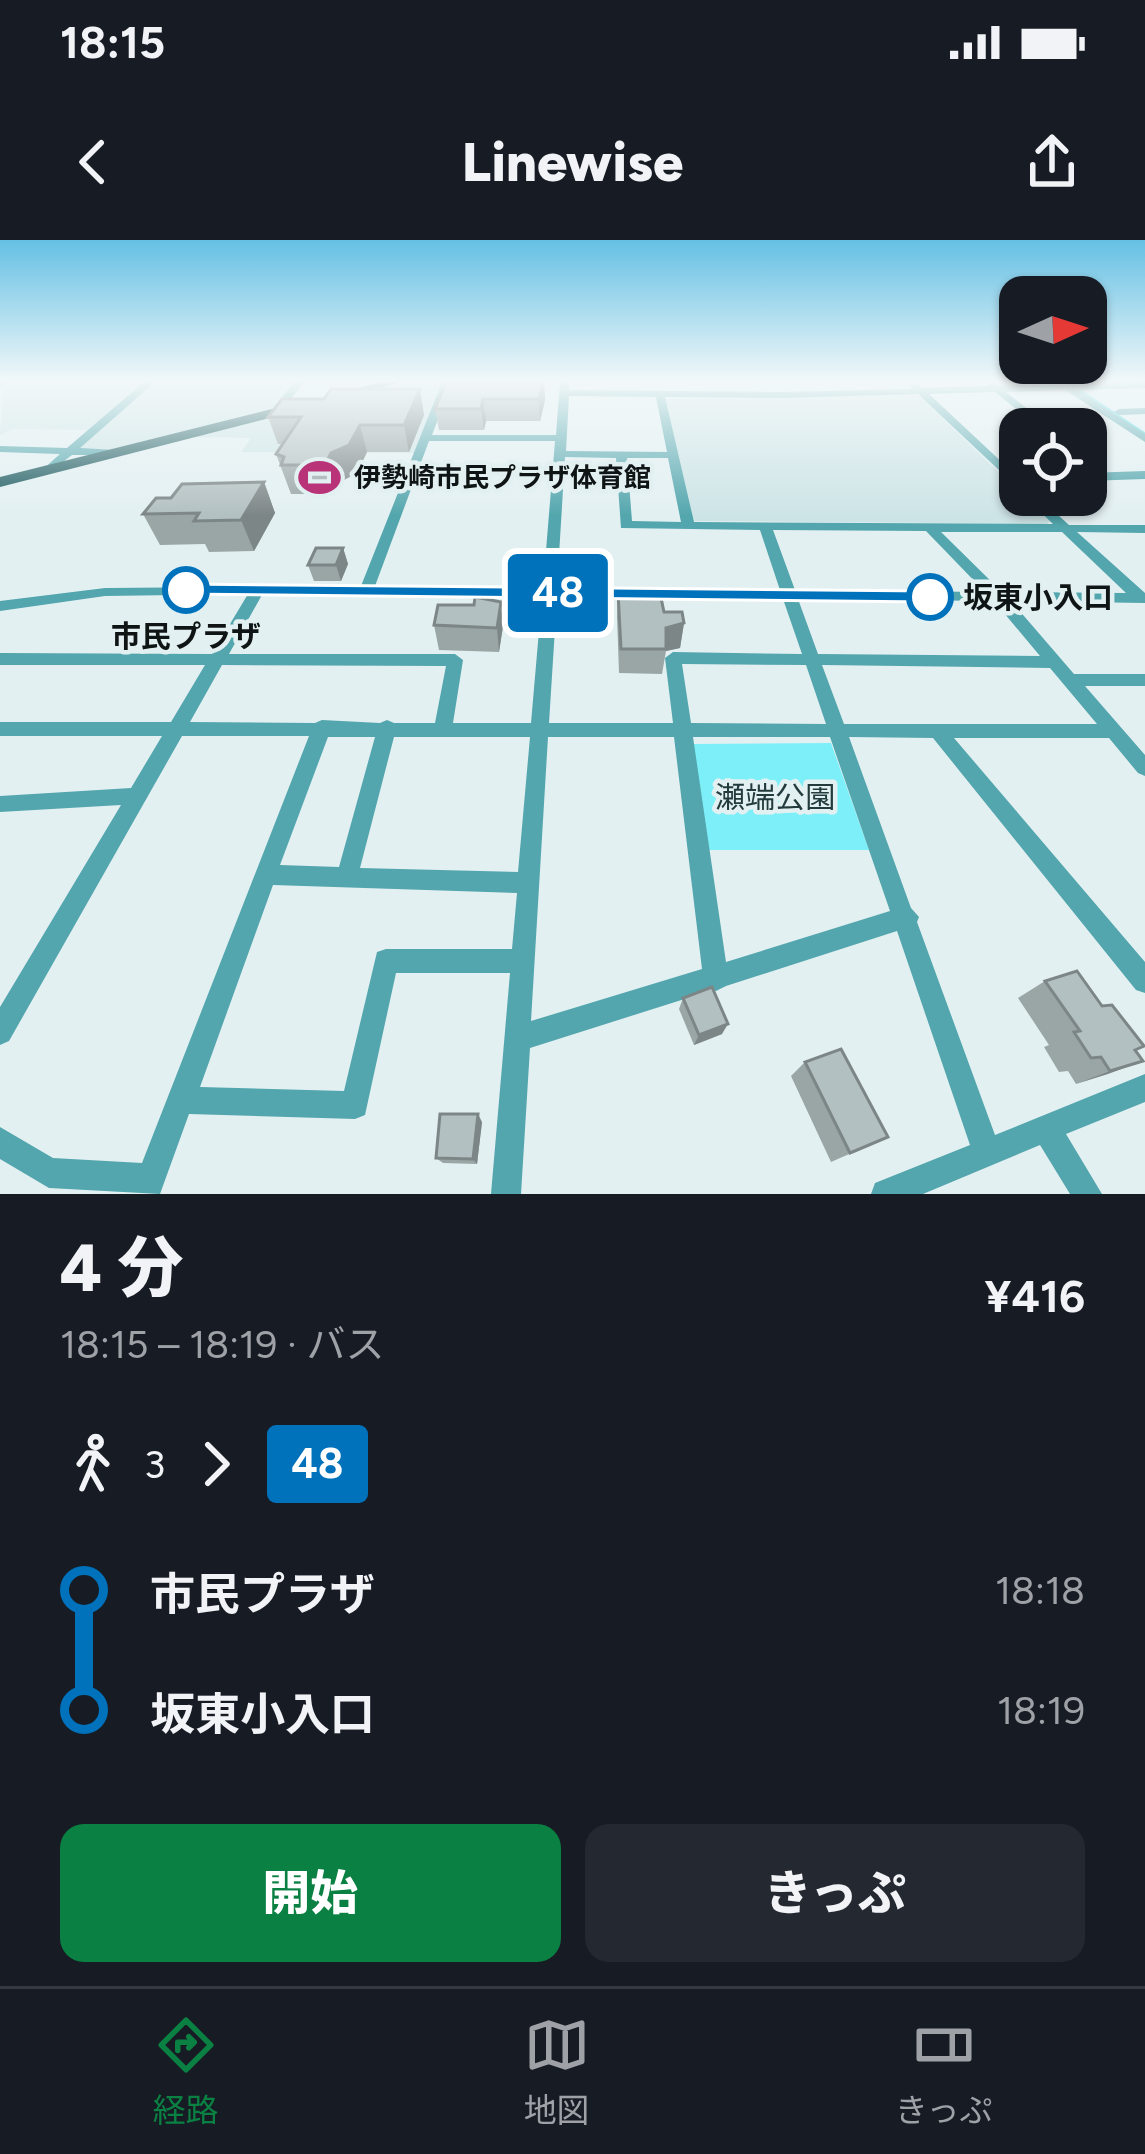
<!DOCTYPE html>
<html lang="ja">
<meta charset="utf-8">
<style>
:root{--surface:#171b24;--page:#242831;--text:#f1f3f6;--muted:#9ea1a6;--line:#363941;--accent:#0b8043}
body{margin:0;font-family:Figtree,"Noto Sans JP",sans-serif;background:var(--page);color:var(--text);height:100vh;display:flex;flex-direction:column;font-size:45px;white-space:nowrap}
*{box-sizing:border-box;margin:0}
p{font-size:39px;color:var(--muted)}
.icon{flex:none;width:66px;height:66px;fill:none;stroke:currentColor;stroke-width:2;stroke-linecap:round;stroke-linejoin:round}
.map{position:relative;height:954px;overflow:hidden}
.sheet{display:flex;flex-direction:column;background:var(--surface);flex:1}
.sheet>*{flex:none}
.badge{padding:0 24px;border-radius:9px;font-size:42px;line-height:78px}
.needle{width:78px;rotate:87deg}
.controls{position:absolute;left:999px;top:36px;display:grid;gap:24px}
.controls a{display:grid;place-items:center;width:108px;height:108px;border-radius:24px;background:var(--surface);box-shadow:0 3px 9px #0004;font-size:60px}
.map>.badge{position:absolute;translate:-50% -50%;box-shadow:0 0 0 6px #fff}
.legs{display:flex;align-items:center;gap:18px;height:132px;padding:0 60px;font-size:39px}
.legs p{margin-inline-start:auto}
.headline{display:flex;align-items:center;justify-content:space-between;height:204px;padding:0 60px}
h1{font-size:66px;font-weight:800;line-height:90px}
.action{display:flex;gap:24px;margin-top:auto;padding:24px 60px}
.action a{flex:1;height:138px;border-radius:24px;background:var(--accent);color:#fff;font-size:48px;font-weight:800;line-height:138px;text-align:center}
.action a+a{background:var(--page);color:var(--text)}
ul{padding:0 60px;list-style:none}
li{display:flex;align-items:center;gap:42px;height:120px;font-size:45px}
li i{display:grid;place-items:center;width:18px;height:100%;margin:0 15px;background:currentColor}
li i::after{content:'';width:30px;height:30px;margin:-15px;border:9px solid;border-radius:50%;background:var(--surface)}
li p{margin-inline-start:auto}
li:first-child i{background:linear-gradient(#0000 50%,currentColor 0)}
li:last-child i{background:linear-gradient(currentColor 50%,#0000 0)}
.status{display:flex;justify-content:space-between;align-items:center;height:84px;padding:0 60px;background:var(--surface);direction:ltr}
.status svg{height:33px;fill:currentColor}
header{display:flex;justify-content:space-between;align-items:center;height:156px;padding:0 60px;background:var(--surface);font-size:54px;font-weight:800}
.dock{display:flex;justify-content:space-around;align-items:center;height:168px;border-top:3px solid var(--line);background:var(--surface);font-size:33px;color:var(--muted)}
.dock a{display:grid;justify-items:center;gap:6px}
.dock .selected{color:var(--accent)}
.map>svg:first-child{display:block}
.built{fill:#cde4e6}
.green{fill:#7deff9}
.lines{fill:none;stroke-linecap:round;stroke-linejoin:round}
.stream{stroke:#41d2de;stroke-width:3}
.minor{fill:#53a6ad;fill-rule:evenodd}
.major{fill:#1e5b60;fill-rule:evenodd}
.wall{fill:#9aa5a6}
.shaded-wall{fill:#7d8687}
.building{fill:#b3c0c1;stroke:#7d8687;stroke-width:3}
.line-1{fill:#0072bc;stroke:#fff;stroke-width:3}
.stop-1-dot{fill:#fff;stroke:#0072bc;stroke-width:6}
.labels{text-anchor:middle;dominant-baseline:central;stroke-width:9;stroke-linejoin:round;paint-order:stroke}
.far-poi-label{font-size:27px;font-weight:bold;fill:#0f1414;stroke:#e3f0f2;text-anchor:start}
.stop-label{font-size:30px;font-weight:bold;fill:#0f1414;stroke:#e3f0f2;text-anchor:start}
.park-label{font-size:30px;fill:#233b3d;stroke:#e3f0f2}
</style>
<div class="status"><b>18:15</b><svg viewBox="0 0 49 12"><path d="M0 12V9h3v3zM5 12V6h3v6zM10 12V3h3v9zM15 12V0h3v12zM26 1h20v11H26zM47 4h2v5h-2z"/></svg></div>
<header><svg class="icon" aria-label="back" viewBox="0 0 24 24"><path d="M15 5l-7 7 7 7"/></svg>Linewise<svg class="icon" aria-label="share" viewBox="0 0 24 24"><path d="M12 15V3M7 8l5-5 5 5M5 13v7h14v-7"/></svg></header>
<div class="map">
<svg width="1145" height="954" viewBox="0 0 1145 954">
<rect width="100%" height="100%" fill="#e3f0f2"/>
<!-- built -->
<g class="built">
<path d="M4 142H148L89 190 12 189 0 195Z"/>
<path d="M152 142H297L277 169 117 209H70Z"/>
<path d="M408 142H442L415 213 241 212 251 198 194 197Z"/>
<path d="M909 153 918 155 1050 281 1047 284 690 281 666 159Z"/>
</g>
<!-- green -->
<path class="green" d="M831 503 869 610H709L692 504Z"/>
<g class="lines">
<!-- stream -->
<path class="stream" d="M1079 150 1145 194"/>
<!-- minor -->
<g class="minor">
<path d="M0 142H7L0 146Z"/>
<path d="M144 142H155L80 208 116 210 122 213 120 215H72L47 234 41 231 60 214 0 212V206L67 208Z"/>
<path d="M294 142H304L288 163 290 172H282L278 163Z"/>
<path d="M442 142H452L432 195H556L560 142H570L569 150 781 152 912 149 910 146 915 143 923 148 988 146 992 142 999 146 1145 142V148L1077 150 1145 194V202L1065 150 1006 152 1053 189H1041L995 152 929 154 1020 239V250L918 154 781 158 665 157 694 282 1053 284 1023 255H1036L1069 285H1145V293L1077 292 1145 353V363L1011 361 1074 434H1145V446H1085L1145 515V536L1138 533 1109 498H954L1145 722V753L1136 750 933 498 849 497 911 668 919 677 917 682 995 895 1145 834V862L1066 894 1102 954H1070L1040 905 923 954H871L875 943 970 905 897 691 726 746 716 751 713 750 530 808 521 954H491L510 733H396L365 875 355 879 189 874 160 954 49 948 0 919V887L53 918 142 923 309 496H182L9 801 0 805V767L121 565 0 572V556L131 548 162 496H0V482H171L205 425H0V413L212 414 248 354 105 356 0 371V361L105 348 361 346ZM569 156 656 157 667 212 566 211ZM429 201H555L543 347 375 346ZM565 217 616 218 621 288 760 290 780 350 557 348ZM627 218H668L681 282 632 281ZM773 290 926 291 985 352 795 350ZM941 292H1062L1126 353 1002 352ZM263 353 542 356 531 483H453L463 420 455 414H229ZM557 357 783 359 802 414 673 412 665 418 673 483H549ZM798 359 994 361 1040 416 818 414ZM682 424 806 425 826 484 691 483ZM222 425 446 426 435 483H394L387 480 380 483 322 480 315 483 190 482ZM822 425 1050 428 1097 484H844ZM328 497H375L339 627 280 625ZM394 497H530L518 632 360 628ZM548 497H674L702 729 531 781ZM693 497H830L890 671 726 722ZM273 645 517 653 512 709H386L377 712 344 851 200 847Z"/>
<path d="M1145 168V174L1119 175 1114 172 1119 169Z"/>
<path d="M1145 231V239L1086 241V233Z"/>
</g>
<!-- major -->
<g class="major">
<path d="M379 142H401L339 160 333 156Z"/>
<path d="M300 162 307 166 305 169 0 247V237Z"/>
</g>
</g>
<!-- wall -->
<g class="wall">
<path d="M544 142 545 160 540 181H486L484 190H439L435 169Z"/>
<path d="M424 175 409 212H367L357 233 340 242 334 254H291L276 214 282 204H278L268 177Z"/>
<path d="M264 242 275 273 254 311 209 312 205 304 160 305 143 274 171 258Z"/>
<path d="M343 308 348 324 341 341H314L308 325Z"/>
<path d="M618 352 664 372 684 383 680 408 666 411 662 434 619 433 617 376Z"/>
<path d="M474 365 503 386 499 412 439 410 434 385Z"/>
<path d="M1045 741 1102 766 1143 821 1076 844 1068 831 1059 832 1044 807 1049 805 1018 758Z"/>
<path d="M683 758 722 794 694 805 679 769Z"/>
<path d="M805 822 888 897 831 922 791 836Z"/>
<path d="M482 882 477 924 443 923 436 918Z"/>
</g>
<!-- shaded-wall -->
<g class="shaded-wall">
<path d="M544 142 545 160 540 181 539 159Z"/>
<path d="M420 149 424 175 409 212 404 185Z"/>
<path d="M483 159 486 181 484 190 481 169Z"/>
<path d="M360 185 367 212 357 233 340 242 334 254 325 225 331 213Z"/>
<path d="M264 242 275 273 254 311 241 280Z"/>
<path d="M343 308 348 324 341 341 336 325Z"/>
<path d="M501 362 503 386 499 412 497 388Z"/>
<path d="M684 383 680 408 666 411V388Z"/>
<path d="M728 784 722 794 694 805 699 795Z"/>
<path d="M1143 821 1108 834 1076 844 1110 831Z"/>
<path d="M478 874 482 882 477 924 473 919Z"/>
</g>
<!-- building -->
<g class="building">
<path d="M446 142H543L539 159H483L481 169H435Z"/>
<path d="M331 149H420L404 185H360L349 205 331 213 325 225H281L284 217 276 214 301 177H268L282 159H324Z"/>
<path d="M264 242 241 280 194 281 199 273 143 274 156 258H171L182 244Z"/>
<path d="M316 308H343L336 325H308Z"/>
<path d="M618 352 660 353 664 372H682L684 383 666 388V409H621Z"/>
<path d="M475 357 501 362 497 388 434 385 438 365H474Z"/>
<path d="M1077 731 1102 766 1112 765 1144 806 1135 810 1143 821 1110 831 1101 817 1091 818 1074 792 1080 791 1045 741Z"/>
<path d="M712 747 728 784 699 795 683 758Z"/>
<path d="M841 809 888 897 850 913 805 822Z"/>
<path d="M440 874H478L473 919 436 918Z"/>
</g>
<!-- sky -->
<linearGradient id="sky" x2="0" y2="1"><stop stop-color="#65c0e4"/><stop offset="0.51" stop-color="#f2f8f9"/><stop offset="1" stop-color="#f2f8f9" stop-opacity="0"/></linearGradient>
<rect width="1145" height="276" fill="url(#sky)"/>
<!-- line-1 -->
<path class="line-1" d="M186 344 930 351 939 357 930 362 179 354V346Z"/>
<!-- icons -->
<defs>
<symbol id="stadium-bare" viewBox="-9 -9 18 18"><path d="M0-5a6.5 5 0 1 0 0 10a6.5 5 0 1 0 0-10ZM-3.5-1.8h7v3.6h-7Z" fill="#b83377" stroke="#e3f0f2" stroke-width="2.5" paint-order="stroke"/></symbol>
</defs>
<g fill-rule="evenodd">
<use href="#stadium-bare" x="290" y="208" width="59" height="59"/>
</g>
<!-- markers -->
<g class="stop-1-dot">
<circle cx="186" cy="350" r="21"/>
<circle cx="930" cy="357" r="21"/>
</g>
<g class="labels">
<!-- far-poi labels -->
<g class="far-poi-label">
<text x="354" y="237">伊勢崎市民プラザ体育館</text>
</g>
<!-- stop labels -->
<g class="stop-label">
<text x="963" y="357">坂東小入口</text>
<text x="186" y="396" text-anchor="middle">市民プラザ</text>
</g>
<!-- park labels -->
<g class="park-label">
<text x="775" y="557">瀬端公園</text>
</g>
</g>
</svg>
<div class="controls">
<a><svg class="needle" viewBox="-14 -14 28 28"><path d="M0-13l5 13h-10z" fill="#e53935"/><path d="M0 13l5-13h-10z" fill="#9ea1a6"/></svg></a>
<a><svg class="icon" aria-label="locate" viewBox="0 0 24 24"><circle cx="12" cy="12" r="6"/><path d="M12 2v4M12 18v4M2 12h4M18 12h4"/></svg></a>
</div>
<b class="badge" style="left:558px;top:353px;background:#0072bc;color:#fff">48</b>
</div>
<section class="sheet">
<div class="headline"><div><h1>4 分</h1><p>18:15 – 18:19 · バス</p></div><b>¥416</b></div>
<div class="legs"><svg class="icon" aria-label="walk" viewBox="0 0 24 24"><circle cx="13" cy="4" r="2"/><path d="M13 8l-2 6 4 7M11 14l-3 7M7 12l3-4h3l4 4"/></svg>3<svg class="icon" aria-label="forward" viewBox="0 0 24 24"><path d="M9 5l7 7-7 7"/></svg><b class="badge" style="background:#0072bc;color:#fff">48</b></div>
<ul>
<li><i style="color:#0072bc"></i><b>市民プラザ</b><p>18:18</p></li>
<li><i style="color:#0072bc"></i><b>坂東小入口</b><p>18:19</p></li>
</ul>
<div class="action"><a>開始</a><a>きっぷ</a></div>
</section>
<nav class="dock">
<a class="selected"><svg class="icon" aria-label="directions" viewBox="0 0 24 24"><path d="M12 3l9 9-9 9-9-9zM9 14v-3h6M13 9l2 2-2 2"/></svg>経路</a>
<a><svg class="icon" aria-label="map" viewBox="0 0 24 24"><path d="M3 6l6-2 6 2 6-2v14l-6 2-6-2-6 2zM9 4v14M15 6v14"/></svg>地図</a>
<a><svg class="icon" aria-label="tickets" viewBox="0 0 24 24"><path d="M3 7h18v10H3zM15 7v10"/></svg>きっぷ</a>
</nav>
